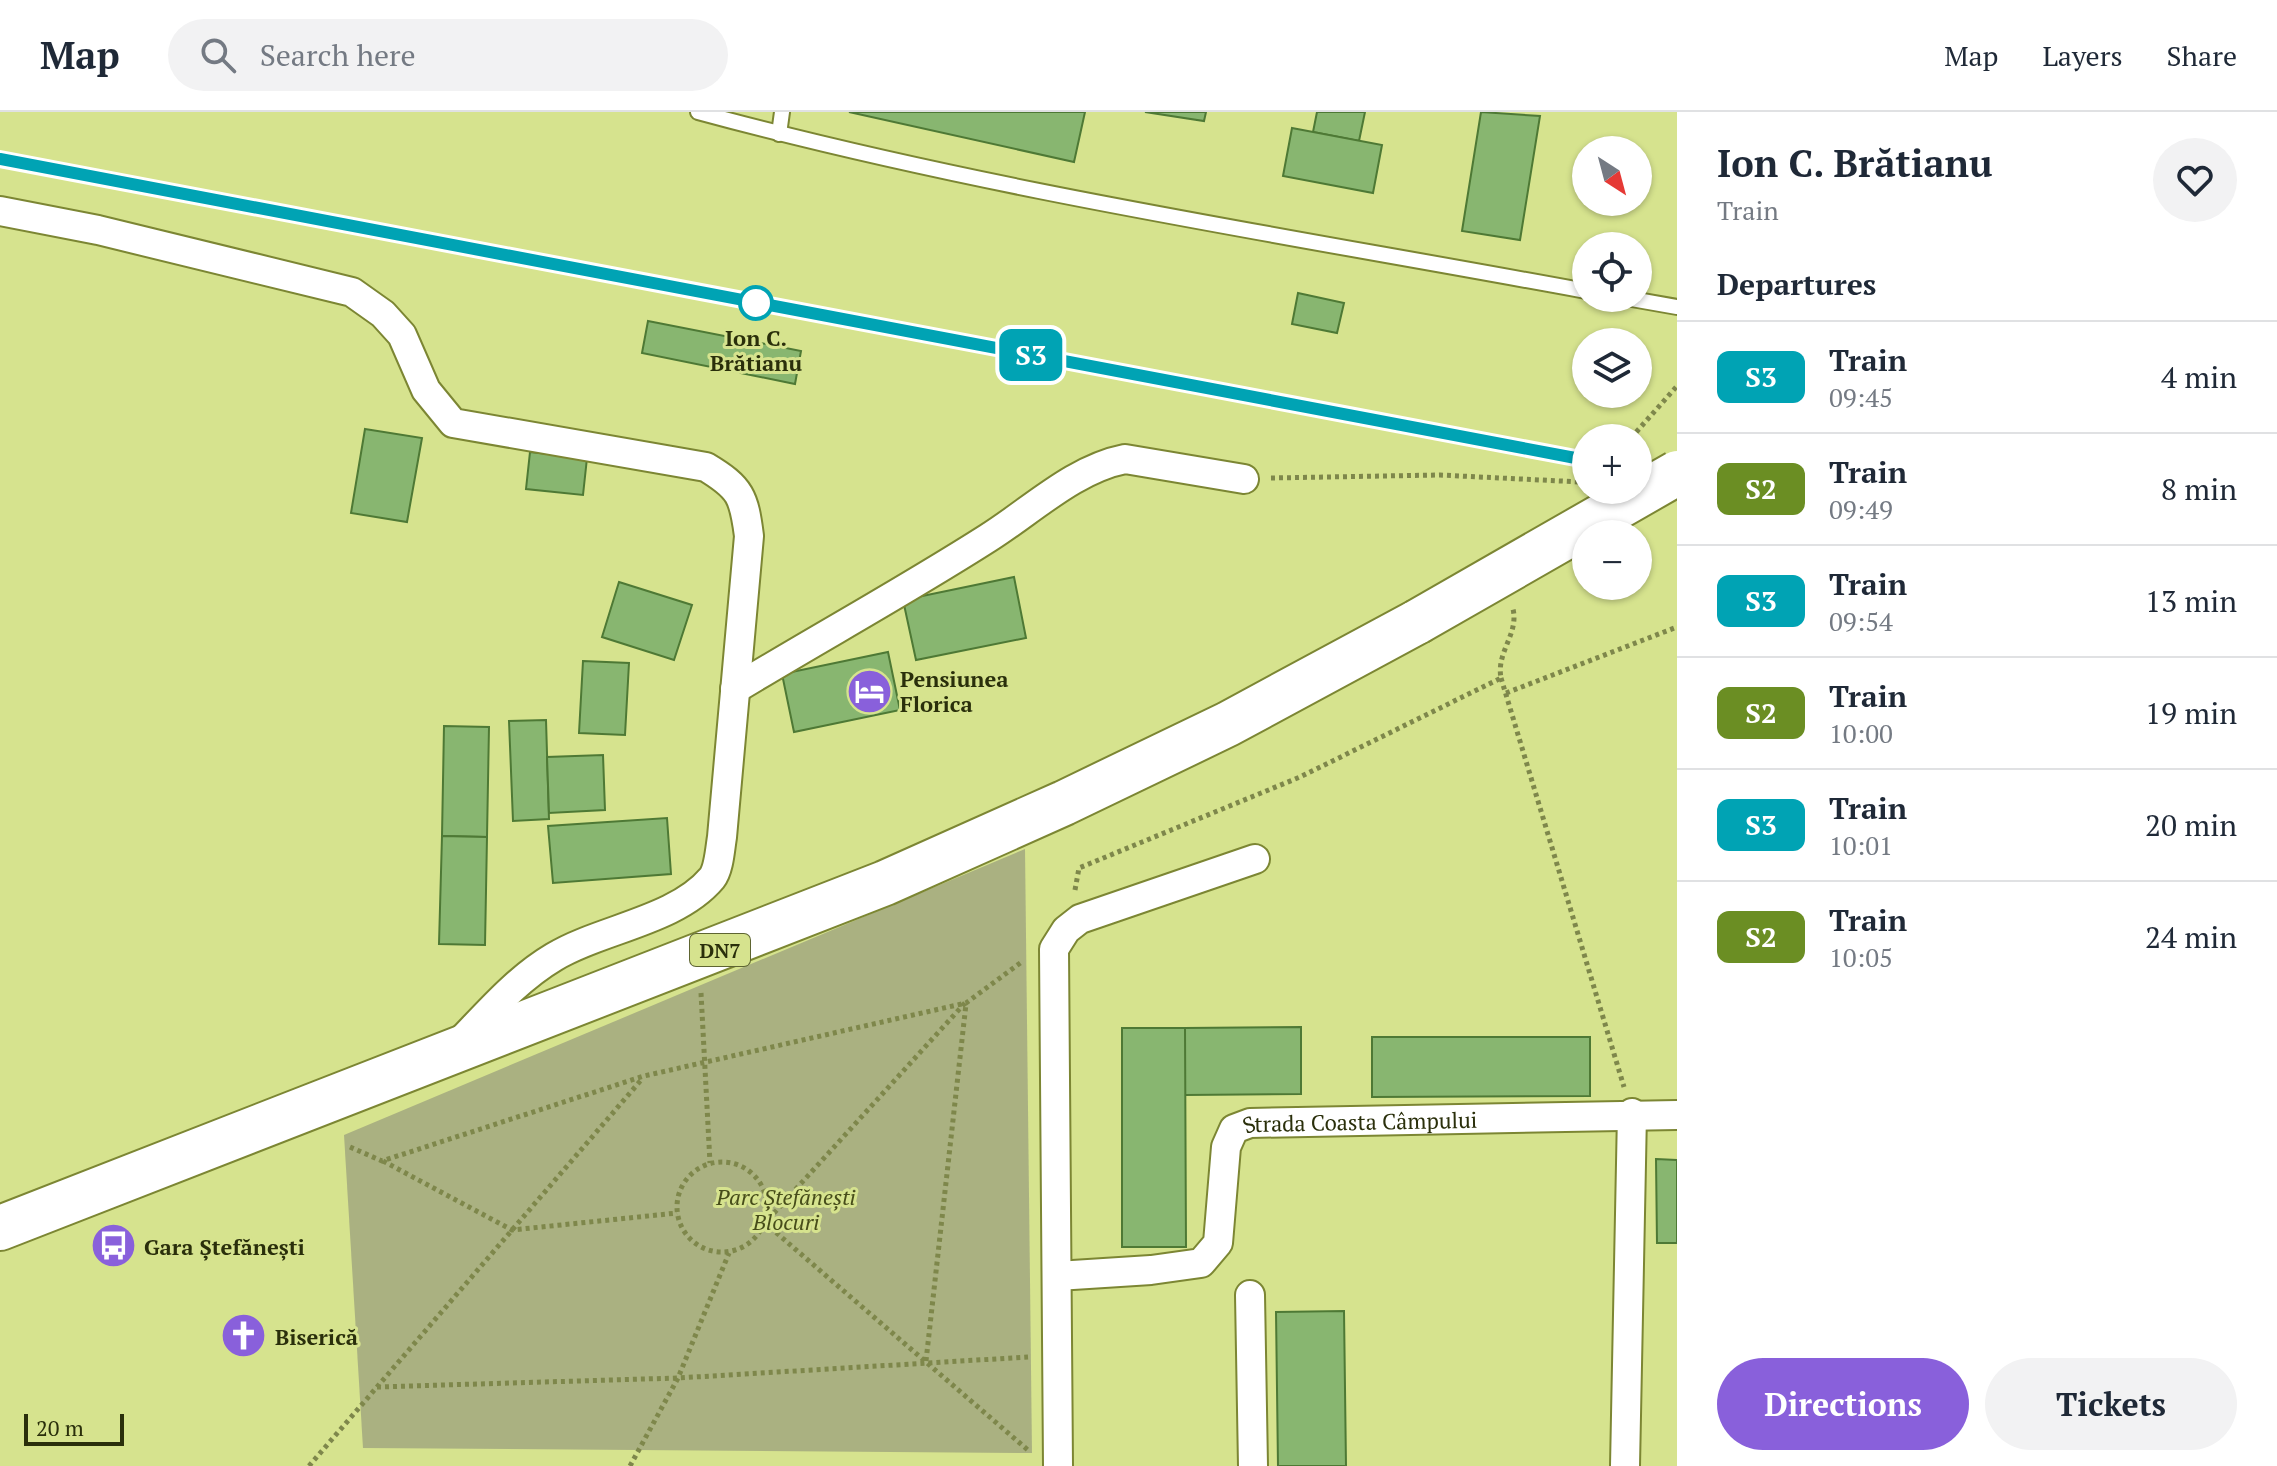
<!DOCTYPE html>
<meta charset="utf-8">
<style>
:root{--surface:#fff;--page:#f2f2f3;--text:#1f2937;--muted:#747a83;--line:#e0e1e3;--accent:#8960db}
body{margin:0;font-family:"PT Serif",serif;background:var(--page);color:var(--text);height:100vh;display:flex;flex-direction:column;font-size:30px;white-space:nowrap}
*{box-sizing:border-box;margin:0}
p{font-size:26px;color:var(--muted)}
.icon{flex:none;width:44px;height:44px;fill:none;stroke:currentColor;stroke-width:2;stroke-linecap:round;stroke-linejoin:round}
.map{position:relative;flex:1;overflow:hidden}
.drawer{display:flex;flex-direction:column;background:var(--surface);width:600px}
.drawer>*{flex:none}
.badge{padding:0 16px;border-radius:12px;font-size:28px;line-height:52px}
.needle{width:52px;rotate:144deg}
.controls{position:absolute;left:1572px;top:24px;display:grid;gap:16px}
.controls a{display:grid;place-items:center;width:80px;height:80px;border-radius:50%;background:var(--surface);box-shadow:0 2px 6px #0004;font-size:40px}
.scale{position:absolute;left:24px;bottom:20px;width:100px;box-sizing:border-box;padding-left:8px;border:4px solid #2a2f0b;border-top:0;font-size:22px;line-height:28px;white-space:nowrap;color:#2a2f0b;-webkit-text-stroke:6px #d6e38e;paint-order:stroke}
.map>.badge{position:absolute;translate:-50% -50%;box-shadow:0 0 0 4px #fff}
h2{padding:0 40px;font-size:30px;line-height:72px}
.round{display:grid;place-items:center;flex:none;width:84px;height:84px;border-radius:42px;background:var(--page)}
.head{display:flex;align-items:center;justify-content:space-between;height:136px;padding:0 40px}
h1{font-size:38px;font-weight:700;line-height:60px}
.action{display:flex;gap:16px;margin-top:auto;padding:16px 40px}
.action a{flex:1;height:92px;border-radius:48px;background:var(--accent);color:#fff;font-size:32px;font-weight:700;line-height:92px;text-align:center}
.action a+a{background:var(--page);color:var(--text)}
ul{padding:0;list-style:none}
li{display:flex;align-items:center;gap:24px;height:112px;padding:0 40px;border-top:2px solid var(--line)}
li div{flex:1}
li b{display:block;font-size:30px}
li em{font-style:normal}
li .badge{min-width:88px;font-weight:700;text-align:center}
header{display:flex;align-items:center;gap:48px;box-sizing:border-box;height:112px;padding:0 40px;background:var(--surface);border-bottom:2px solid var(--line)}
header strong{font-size:38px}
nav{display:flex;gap:44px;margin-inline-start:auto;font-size:28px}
.search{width:560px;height:72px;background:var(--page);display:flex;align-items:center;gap:20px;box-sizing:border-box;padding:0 28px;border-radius:44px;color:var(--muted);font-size:30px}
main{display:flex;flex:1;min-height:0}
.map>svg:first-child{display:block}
.green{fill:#aab181}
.building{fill:#88b670;stroke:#4e7935;stroke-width:2}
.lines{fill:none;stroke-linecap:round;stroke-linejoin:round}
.service-casing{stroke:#7c8633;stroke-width:18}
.minor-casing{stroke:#7c8633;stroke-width:32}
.primary-casing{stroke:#7c8633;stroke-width:48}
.path{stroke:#7e874b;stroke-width:5;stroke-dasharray:4 4;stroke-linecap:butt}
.service{stroke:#fff;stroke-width:14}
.minor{stroke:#fff;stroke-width:28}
.primary{stroke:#fff;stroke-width:44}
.rail-casing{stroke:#444b1f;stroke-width:9}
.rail{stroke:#d6e38e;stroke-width:6;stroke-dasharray:18;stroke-linecap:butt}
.primary-bridge-casing{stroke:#7c8633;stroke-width:48;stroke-linecap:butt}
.primary-bridge{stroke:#fff;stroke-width:44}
.line-casing{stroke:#fff;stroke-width:18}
.line{stroke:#00a3b4;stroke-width:12}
.stop-dot{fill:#fff;stroke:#00a3b4;stroke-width:4}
.labels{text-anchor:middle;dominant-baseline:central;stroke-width:6;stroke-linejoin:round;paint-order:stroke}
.shield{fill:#d6e38e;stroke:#5e6532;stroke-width:2}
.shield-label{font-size:20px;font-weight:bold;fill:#2a2f0b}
.stop-label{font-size:22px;font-weight:bold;fill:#2a2f0b;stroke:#d6e38e}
.poi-label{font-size:22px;font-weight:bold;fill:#2a2f0b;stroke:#d6e38e;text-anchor:start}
.street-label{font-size:22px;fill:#2a2f0b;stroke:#d6e38e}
.park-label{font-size:22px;font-style:italic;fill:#474d1a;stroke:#d6e38e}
</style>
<header>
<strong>Map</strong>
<div class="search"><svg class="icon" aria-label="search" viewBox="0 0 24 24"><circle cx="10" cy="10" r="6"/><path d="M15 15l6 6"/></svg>Search here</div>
<nav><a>Map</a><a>Layers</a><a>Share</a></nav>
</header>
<main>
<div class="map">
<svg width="1677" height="1354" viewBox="0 0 1677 1354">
<rect width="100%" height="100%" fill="#d6e38e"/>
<!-- green -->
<path class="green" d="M1025 737 1032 1341 363 1336 344 1023Z"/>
<!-- building -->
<g class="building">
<path d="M849 0H1085L1074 50Z"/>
<path d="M1145 0H1206L1204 9Z"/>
<path d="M1317 0H1365L1359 29 1313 20Z"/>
<path d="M1481 0 1540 4 1520 128 1462 119Z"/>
<path d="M1292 16 1382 33 1373 81 1283 64Z"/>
<path d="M1298 181 1344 191 1337 221 1292 212Z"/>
<path d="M648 209 801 239 795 272 642 241Z"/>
<path d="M365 317 422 326 407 410 351 401Z"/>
<path d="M530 340 587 346 583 383 526 377Z"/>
<path d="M1014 465 1026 526 916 548 903 488Z"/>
<path d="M619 470 692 493 674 548 602 525Z"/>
<path d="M888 540 900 598 794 620 782 562Z"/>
<path d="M583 549 629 551 625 623 579 621Z"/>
<path d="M546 608 549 707 513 709 509 609Z"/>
<path d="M444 614 489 615 487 725 442 724Z"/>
<path d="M603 643 605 698 549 701 547 645Z"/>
<path d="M667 706 671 762 553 771 548 714Z"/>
<path d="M442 724 487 725 485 833 439 832Z"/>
<path d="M1301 915V982L1185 983V916Z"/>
<path d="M1122 916H1185L1186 1135H1122Z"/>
<path d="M1372 925H1590V984L1372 985Z"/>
<path d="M1656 1047 1677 1048V1131H1657Z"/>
<path d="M1344 1199 1346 1354H1278L1276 1200Z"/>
</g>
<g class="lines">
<defs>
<g id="service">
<path d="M698 0C989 79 1289 124 1586 179"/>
<path d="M779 22 782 0"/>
<path d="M1626 186 1677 195"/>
</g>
<g id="minor">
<path d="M0 99 98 118 352 180 383 202 402 223 426 278 453 311 706 355C741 376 744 385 749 424L722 725C720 737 719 757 712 766 676 809 600 817 554 845 517 867 489 900 459 931"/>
<path d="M735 577C819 526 905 479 988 426 1031 399 1074 357 1125 347L1244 367"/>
<path id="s1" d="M1057 1164 1151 1158 1201 1151 1218 1131 1226 1035 1234 1017 1250 1011 1677 1003"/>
<path d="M1250 1183 1253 1354"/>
<path d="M1058 1354 1054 837 1066 818 1080 807 1255 747"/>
<path d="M1625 1354 1632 1001"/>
</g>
<path id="primary" d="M0 1116 885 771 1064 691 1228 612 1417 510"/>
</defs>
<!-- service casing -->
<use href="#service" class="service-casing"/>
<!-- minor casing -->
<use href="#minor" class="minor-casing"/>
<!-- primary casing -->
<use href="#primary" class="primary-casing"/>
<!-- path -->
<g class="path">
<path d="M1631 326 1677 274"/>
<path d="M1271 366 1440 363 1581 370"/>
<path d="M1501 566 1624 975"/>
<path d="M1506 581 1677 515"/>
<path d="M1075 778 1079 756 1300 665 1501 566C1496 540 1519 522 1513 497"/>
<path d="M701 881 710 1051"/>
<path d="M965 891 765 1111 1029 1339"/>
<path d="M350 1035 382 1049 644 964 966 891 1023 849"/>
<path d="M383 1049 512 1118 677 1101"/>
<circle cx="722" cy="1095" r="45"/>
<path d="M926 1249 966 892"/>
<path d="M377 1275 678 1266 1028 1245"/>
<path d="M309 1354 642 967"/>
<path d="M630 1354 678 1266 729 1141"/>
</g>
<!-- service -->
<use href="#service" class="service"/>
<!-- minor -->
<use href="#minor" class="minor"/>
<!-- primary -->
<use href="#primary" class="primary"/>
<defs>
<g id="rail">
<path d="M0 47 1586 348"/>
<path d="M1638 357 1677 364"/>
</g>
</defs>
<!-- rail casing -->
<use href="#rail" class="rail-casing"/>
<!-- rail -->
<use href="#rail" class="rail"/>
<defs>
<path id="primary-bridge" d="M1417 510 1677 361"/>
</defs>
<!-- primary-bridge casing -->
<use href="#primary-bridge" class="primary-bridge-casing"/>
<!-- primary-bridge -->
<use href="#primary-bridge" class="primary-bridge"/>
</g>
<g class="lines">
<defs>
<path id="line" d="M0 47 1586 348"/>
</defs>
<!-- line casing -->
<use href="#line" class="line-casing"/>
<!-- line -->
<use href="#line" class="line"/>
</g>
<!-- icons -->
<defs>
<symbol id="hotel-disc" viewBox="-11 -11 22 22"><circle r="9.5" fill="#8960db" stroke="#d6e38e"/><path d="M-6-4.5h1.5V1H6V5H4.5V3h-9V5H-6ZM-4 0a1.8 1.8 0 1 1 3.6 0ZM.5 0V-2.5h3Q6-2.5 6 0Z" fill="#fff"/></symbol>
<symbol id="bus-disc" viewBox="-11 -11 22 22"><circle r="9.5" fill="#8960db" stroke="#d6e38e"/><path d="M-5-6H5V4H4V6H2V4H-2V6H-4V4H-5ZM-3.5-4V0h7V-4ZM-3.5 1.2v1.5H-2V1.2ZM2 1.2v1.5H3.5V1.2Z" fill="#fff"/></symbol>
<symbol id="church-disc" viewBox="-11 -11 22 22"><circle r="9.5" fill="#8960db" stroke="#d6e38e"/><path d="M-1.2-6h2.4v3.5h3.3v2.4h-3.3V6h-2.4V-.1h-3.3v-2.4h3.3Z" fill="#fff"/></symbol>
</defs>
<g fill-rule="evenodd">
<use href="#hotel-disc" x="844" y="554" width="51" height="51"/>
<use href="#bus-disc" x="88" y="1108" width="51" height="51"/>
<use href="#church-disc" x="218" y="1198" width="51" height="51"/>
</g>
<!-- markers -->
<circle class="stop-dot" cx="756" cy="191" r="16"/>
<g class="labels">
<!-- shield labels -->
<rect class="shield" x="690" y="822" width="60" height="32" rx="6"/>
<g class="shield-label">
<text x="720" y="838">DN7</text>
</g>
<!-- stop labels -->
<g class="stop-label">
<text x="756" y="225">Ion C.<tspan x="756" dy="25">Brătianu</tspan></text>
</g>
<!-- poi labels -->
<g class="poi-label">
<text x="900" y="566">Pensiunea<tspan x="900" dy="25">Florica</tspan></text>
<text x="144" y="1134">Gara Ștefănești</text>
<text x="275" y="1224">Biserică</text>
</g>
<!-- street labels -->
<g class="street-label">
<text stroke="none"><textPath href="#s1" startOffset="414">Strada Coasta Câmpului</textPath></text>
</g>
<!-- park labels -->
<g class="park-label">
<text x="786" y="1084">Parc Ștefănești<tspan x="786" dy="25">Blocuri</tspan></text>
</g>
</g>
</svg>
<div class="controls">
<a><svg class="needle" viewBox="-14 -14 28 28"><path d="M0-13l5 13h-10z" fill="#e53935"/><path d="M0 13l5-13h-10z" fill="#747a83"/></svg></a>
<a><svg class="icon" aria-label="locate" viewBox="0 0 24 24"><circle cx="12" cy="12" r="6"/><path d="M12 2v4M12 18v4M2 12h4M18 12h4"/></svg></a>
<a><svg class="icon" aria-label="layers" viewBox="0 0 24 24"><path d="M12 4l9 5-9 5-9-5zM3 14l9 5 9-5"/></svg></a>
<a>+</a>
<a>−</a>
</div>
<div class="scale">20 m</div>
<b class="badge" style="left:1031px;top:243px;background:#00a3b4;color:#fff">S3</b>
</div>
<section class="drawer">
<div class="head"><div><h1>Ion C. Brătianu</h1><p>Train</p></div><a class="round"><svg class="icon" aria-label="heart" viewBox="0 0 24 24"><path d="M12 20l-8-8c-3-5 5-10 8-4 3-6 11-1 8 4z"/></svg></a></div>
<h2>Departures</h2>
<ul>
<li><span class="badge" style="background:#00a3b4;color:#fff">S3</span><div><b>Train</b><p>09:45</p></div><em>4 min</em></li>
<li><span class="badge" style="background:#6b8e23;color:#fff">S2</span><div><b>Train</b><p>09:49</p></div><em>8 min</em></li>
<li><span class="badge" style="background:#00a3b4;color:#fff">S3</span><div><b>Train</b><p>09:54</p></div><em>13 min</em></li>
<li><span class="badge" style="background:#6b8e23;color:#fff">S2</span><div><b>Train</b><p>10:00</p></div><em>19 min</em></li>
<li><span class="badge" style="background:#00a3b4;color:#fff">S3</span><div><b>Train</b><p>10:01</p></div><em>20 min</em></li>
<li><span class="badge" style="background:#6b8e23;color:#fff">S2</span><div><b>Train</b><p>10:05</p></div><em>24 min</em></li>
</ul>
<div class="action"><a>Directions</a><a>Tickets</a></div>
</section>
</main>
